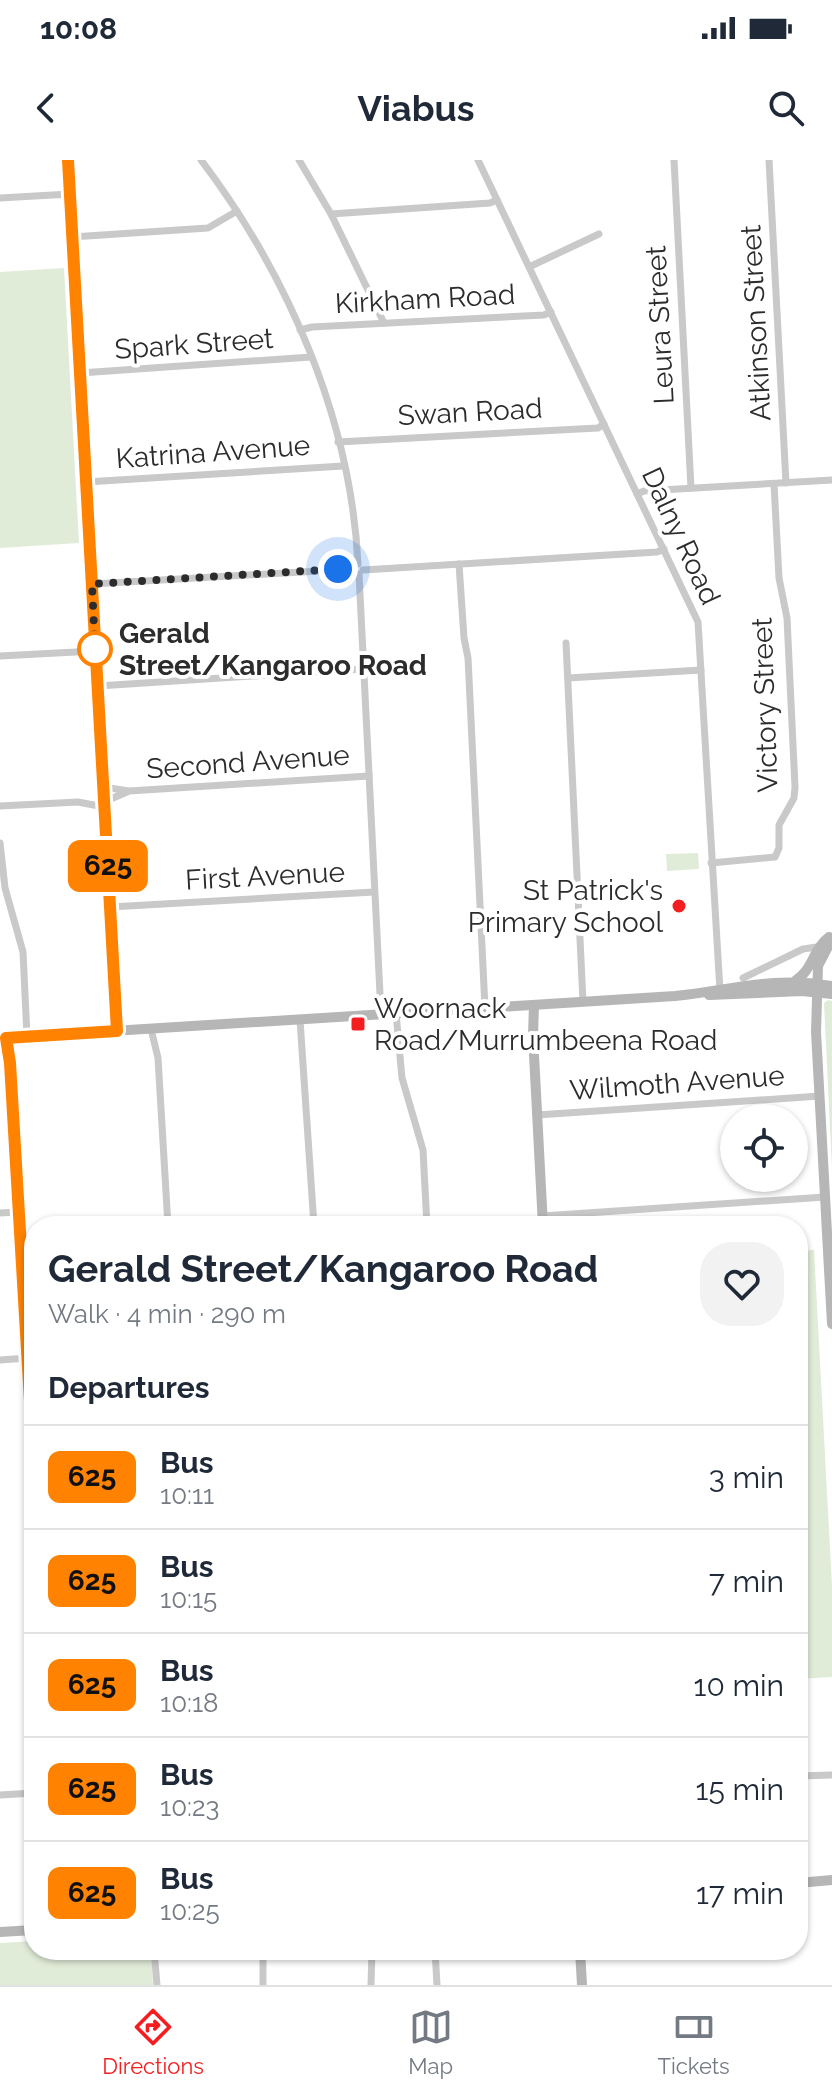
<!DOCTYPE html>
<meta charset="utf-8">
<style>
:root{--surface:#fff;--page:#f2f2f3;--text:#1f2937;--muted:#747a83;--line:#e0e1e3;--accent:#f41e20}
body{margin:0;font-family:Raleway,sans-serif;background:var(--page);color:var(--text);height:100vh;display:flex;flex-direction:column;font-size:30px;white-space:nowrap}
*{box-sizing:border-box;margin:0}
p{font-size:26px;color:var(--muted)}
.icon{flex:none;width:44px;height:44px;fill:none;stroke:currentColor;stroke-width:2;stroke-linecap:round;stroke-linejoin:round}
.map{position:relative;flex:1;overflow:hidden}
.panel{position:absolute;left:24px;top:1056px;width:784px;height:744px;display:flex;flex-direction:column;background:var(--surface);border-radius:32px;box-shadow:0 2px 6px #0004}
.panel>*{flex:none}
.badge{padding:0 16px;border-radius:12px;font-size:28px;line-height:52px}
.tools{position:absolute;left:720px;top:944px;display:grid;gap:16px}
.tools a{display:grid;place-items:center;width:88px;height:88px;border-radius:50%;background:var(--surface);box-shadow:0 2px 6px #0004;font-size:40px}
.you{position:absolute;width:40px;height:40px;margin:-20px;border:6px solid #fff;border-radius:50%;background:#1a73e8;box-shadow:0 0 0 12px #1a73e833}
.map>.badge{position:absolute;translate:-50% -50%;box-shadow:0 0 0 4px #fff}
h2{padding:0 24px;font-size:30px;line-height:72px}
.round{display:grid;place-items:center;flex:none;width:84px;height:84px;border-radius:32px;background:var(--page)}
.head{display:flex;align-items:center;justify-content:space-between;height:136px;padding:0 24px}
h1{font-size:38px;font-weight:700;line-height:60px}
ul{padding:0;list-style:none}
li{display:flex;align-items:center;gap:24px;height:104px;padding:0 24px;border-top:2px solid var(--line)}
li div{flex:1}
li b{display:block;font-size:30px}
li em{font-style:normal}
li .badge{min-width:88px;font-weight:700;text-align:center}
.status{display:flex;justify-content:space-between;align-items:center;height:56px;padding:0 40px;background:var(--surface);direction:ltr}
.status svg{height:22px;fill:currentColor}
header{display:flex;justify-content:space-between;align-items:center;height:104px;padding:0 24px;background:var(--surface);font-size:36px;font-weight:700}
.tabs{display:flex;justify-content:space-around;align-items:center;height:112px;border-top:2px solid var(--line);background:var(--surface);font-size:22px;color:var(--muted)}
.tabs a{display:grid;justify-items:center;gap:4px}
.tabs .on{color:var(--accent)}
.map>svg:first-child{display:block}
.green{fill:#e1ecd8}
.lines{fill:none;stroke-linecap:round;stroke-linejoin:round}
.street{stroke:#c9c9c9;stroke-width:7}
.secondary{stroke:#b6b6b6;stroke-width:10}
.line-casing{stroke:#fff;stroke-width:18}
.line{stroke:#ff8200;stroke-width:12}
.walk{stroke:#2c2c2c;stroke-width:8;stroke-dasharray:0 14.4}
.stop-dot{fill:#fff;stroke:#ff8200;stroke-width:4}
.poi-dot{fill:#f41e20;stroke:#fff;stroke-width:3}
.labels{text-anchor:middle;dominant-baseline:central;stroke-width:8;stroke-linejoin:round;paint-order:stroke}
.street-label{font-size:28px;fill:#2c2c2c;stroke:#fff}
.stop-label{font-size:28px;font-weight:bold;fill:#2c2c2c;stroke:#fff;text-anchor:start}
.poi-label{font-size:28px;fill:#2c2c2c;stroke:#fff;text-anchor:end}
</style>
<div class="status"><b>10:08</b><svg viewBox="0 0 49 12"><path d="M0 12V9h3v3zM5 12V6h3v6zM10 12V3h3v9zM15 12V0h3v12zM26 1h20v11H26zM47 4h2v5h-2z"/></svg></div>
<header><svg class="icon" aria-label="back" viewBox="0 0 24 24"><path d="M15 5l-7 7 7 7"/></svg>Viabus<svg class="icon" aria-label="search" viewBox="0 0 24 24"><circle cx="10" cy="10" r="6"/><path d="M15 15l6 6"/></svg></header>
<div class="map">
<svg width="832" height="1825" viewBox="0 0 832 1825">
<rect width="100%" height="100%" fill="#fff"/>
<!-- green -->
<g class="green">
<path d="M64 108 79 383 0 388V112Z"/>
<path d="M698 693 699 709 667 711 666 694Z"/>
<path d="M828 840 832 841V1009L824 843Z"/>
<path d="M814 1090 832 1426V1517L798 1519V1091Z"/>
<path d="M34 1781V1790H151L153 1825H0V1783Z"/>
</g>
<g class="lines">
<!-- street -->
<g class="street">
<path d="M201 0C288 115 351 259 358 404"/>
<path d="M299 0 331 54 384 163"/>
<path d="M478 0 698 462 720 831"/>
<path d="M674 0 691 328"/>
<path d="M769 0 786 323"/>
<path d="M0 38 70 34"/>
<path d="M331 54 490 43 497 40"/>
<path d="M72 77 208 68 237 51"/>
<path d="M529 107 599 74"/>
<path d="M300 170 312 167 544 155 551 152"/>
<path d="M80 213 311 197"/>
<path d="M338 282 598 268 604 264"/>
<path d="M86 322 343 306"/>
<path d="M637 334 644 331 832 320"/>
<path d="M459 404 464 478 468 498 485 848"/>
<path d="M363 410 657 392 664 389"/>
<path d="M359 414 381 854"/>
<path d="M92 424 354 409"/>
<path d="M566 483 583 842"/>
<path d="M0 496 95 491"/>
<path d="M568 518 701 510"/>
<path d="M98 526 363 509"/>
<path d="M103 627 129 631 369 616"/>
<path d="M104 642 127 632"/>
<path d="M0 646 78 642 104 647"/>
<path d="M0 683 5 728 23 792 27 876"/>
<path d="M711 703 775 697 779 688V665L794 638 795 627 787 458 779 418 774 324"/>
<path d="M110 747 374 732"/>
<path d="M743 818 803 789 817 787"/>
<path d="M396 853 402 918 423 990 427 1066"/>
<path d="M300 860 314 1066"/>
<path d="M151 869 158 898 168 1066"/>
<path d="M11 877 10 903 34 1306"/>
<path d="M537 955 820 936"/>
<path d="M0 1053 18 1052"/>
<path d="M542 1056 825 1037"/>
<path d="M0 1200 28 1198"/>
<path d="M798 1616 832 1615"/>
<path d="M0 1635 34 1633"/>
<path d="M154 1790 157 1825"/>
<path d="M435 1790 437 1825"/>
<path d="M263 1825V1790"/>
<path d="M371 1825 372 1790"/>
</g>
<!-- secondary -->
<g class="secondary">
<path d="M68 0 117 871"/>
<path d="M832 779 818 806 816 872 832 1164"/>
<path d="M796 820C812 811 813 789 829 777"/>
<path d="M709 835 802 831 832 834"/>
<path d="M534 845 533 876 543 1066"/>
<path d="M0 878 675 836C733 830 771 816 832 826"/>
<path d="M798 1723 832 1720"/>
<path d="M0 1772 34 1770"/>
<path d="M580 1790 582 1825"/>
</g>
</g>
<g class="lines">
<defs>
<path id="line" d="M34 1308 10 903 6 878 117 871 68 0"/>
</defs>
<!-- line casing -->
<use href="#line" class="line-casing"/>
<!-- line -->
<use href="#line" class="line"/>
<!-- walk -->
<path class="walk" d="M95 489 92 424 338 409"/>
</g>
<!-- markers -->
<circle class="stop-dot" cx="95" cy="489" r="16"/>
<g class="poi-dot">
<circle cx="679" cy="746" r="8"/>
<rect x="350" y="856" width="16" height="16" rx="4"/>
</g>
<g class="labels">
<!-- street labels -->
<g class="street-label">
<text transform="translate(425 139) rotate(-3)">Kirkham Road</text>
<text transform="translate(756 163) rotate(-93)">Atkinson Street</text>
<text transform="translate(660 165) rotate(-93)">Leura Street</text>
<text transform="translate(194 184) rotate(-4)">Spark Street</text>
<text transform="translate(470 252) rotate(-3)">Swan Road</text>
<text transform="translate(213 292) rotate(-4)">Katrina Avenue</text>
<text transform="translate(681 376) rotate(65)">Dalny Road</text>
<text transform="translate(765 545) rotate(-92)">Victory Street</text>
<text transform="translate(248 602) rotate(-4)">Second Avenue</text>
<text transform="translate(265 716) rotate(-3)">First Avenue</text>
<text transform="translate(677 923) rotate(-4)">Wilmoth Avenue</text>
</g>
<!-- stop labels -->
<g class="stop-label">
<text x="119" y="473">Gerald<tspan x="119" dy="32">Street/Kangaroo Road</tspan></text>
</g>
<!-- poi labels -->
<g class="poi-label">
<text x="663" y="730">St Patrick's<tspan x="663" dy="32">Primary School</tspan></text>
<text x="374" y="848" text-anchor="start">Woornack<tspan x="374" dy="32">Road/Murrumbeena Road</tspan></text>
</g>
</g>
</svg>
<div class="tools">
<a><svg class="icon" aria-label="locate" viewBox="0 0 24 24"><circle cx="12" cy="12" r="6"/><path d="M12 2v4M12 18v4M2 12h4M18 12h4"/></svg></a>
</div>
<div class="you" style="left:338px;top:409px"></div>
<b class="badge" style="left:108px;top:706px;background:#ff8200;color:#111">625</b>
<section class="panel">
<div class="head"><div><h1>Gerald Street/Kangaroo Road</h1><p>Walk · 4 min · 290 m</p></div><a class="round"><svg class="icon" aria-label="heart" viewBox="0 0 24 24"><path d="M12 20l-8-8c-3-5 5-10 8-4 3-6 11-1 8 4z"/></svg></a></div>
<h2>Departures</h2>
<ul>
<li><span class="badge" style="background:#ff8200;color:#111">625</span><div><b>Bus</b><p>10:11</p></div><em>3 min</em></li>
<li><span class="badge" style="background:#ff8200;color:#111">625</span><div><b>Bus</b><p>10:15</p></div><em>7 min</em></li>
<li><span class="badge" style="background:#ff8200;color:#111">625</span><div><b>Bus</b><p>10:18</p></div><em>10 min</em></li>
<li><span class="badge" style="background:#ff8200;color:#111">625</span><div><b>Bus</b><p>10:23</p></div><em>15 min</em></li>
<li><span class="badge" style="background:#ff8200;color:#111">625</span><div><b>Bus</b><p>10:25</p></div><em>17 min</em></li>
</ul>
</section>
</div>
<nav class="tabs">
<a class="on"><svg class="icon" aria-label="directions" viewBox="0 0 24 24"><path d="M12 3l9 9-9 9-9-9zM9 14v-3h6M13 9l2 2-2 2"/></svg>Directions</a>
<a><svg class="icon" aria-label="map" viewBox="0 0 24 24"><path d="M3 6l6-2 6 2 6-2v14l-6 2-6-2-6 2zM9 4v14M15 6v14"/></svg>Map</a>
<a><svg class="icon" aria-label="tickets" viewBox="0 0 24 24"><path d="M3 7h18v10H3zM15 7v10"/></svg>Tickets</a>
</nav>
